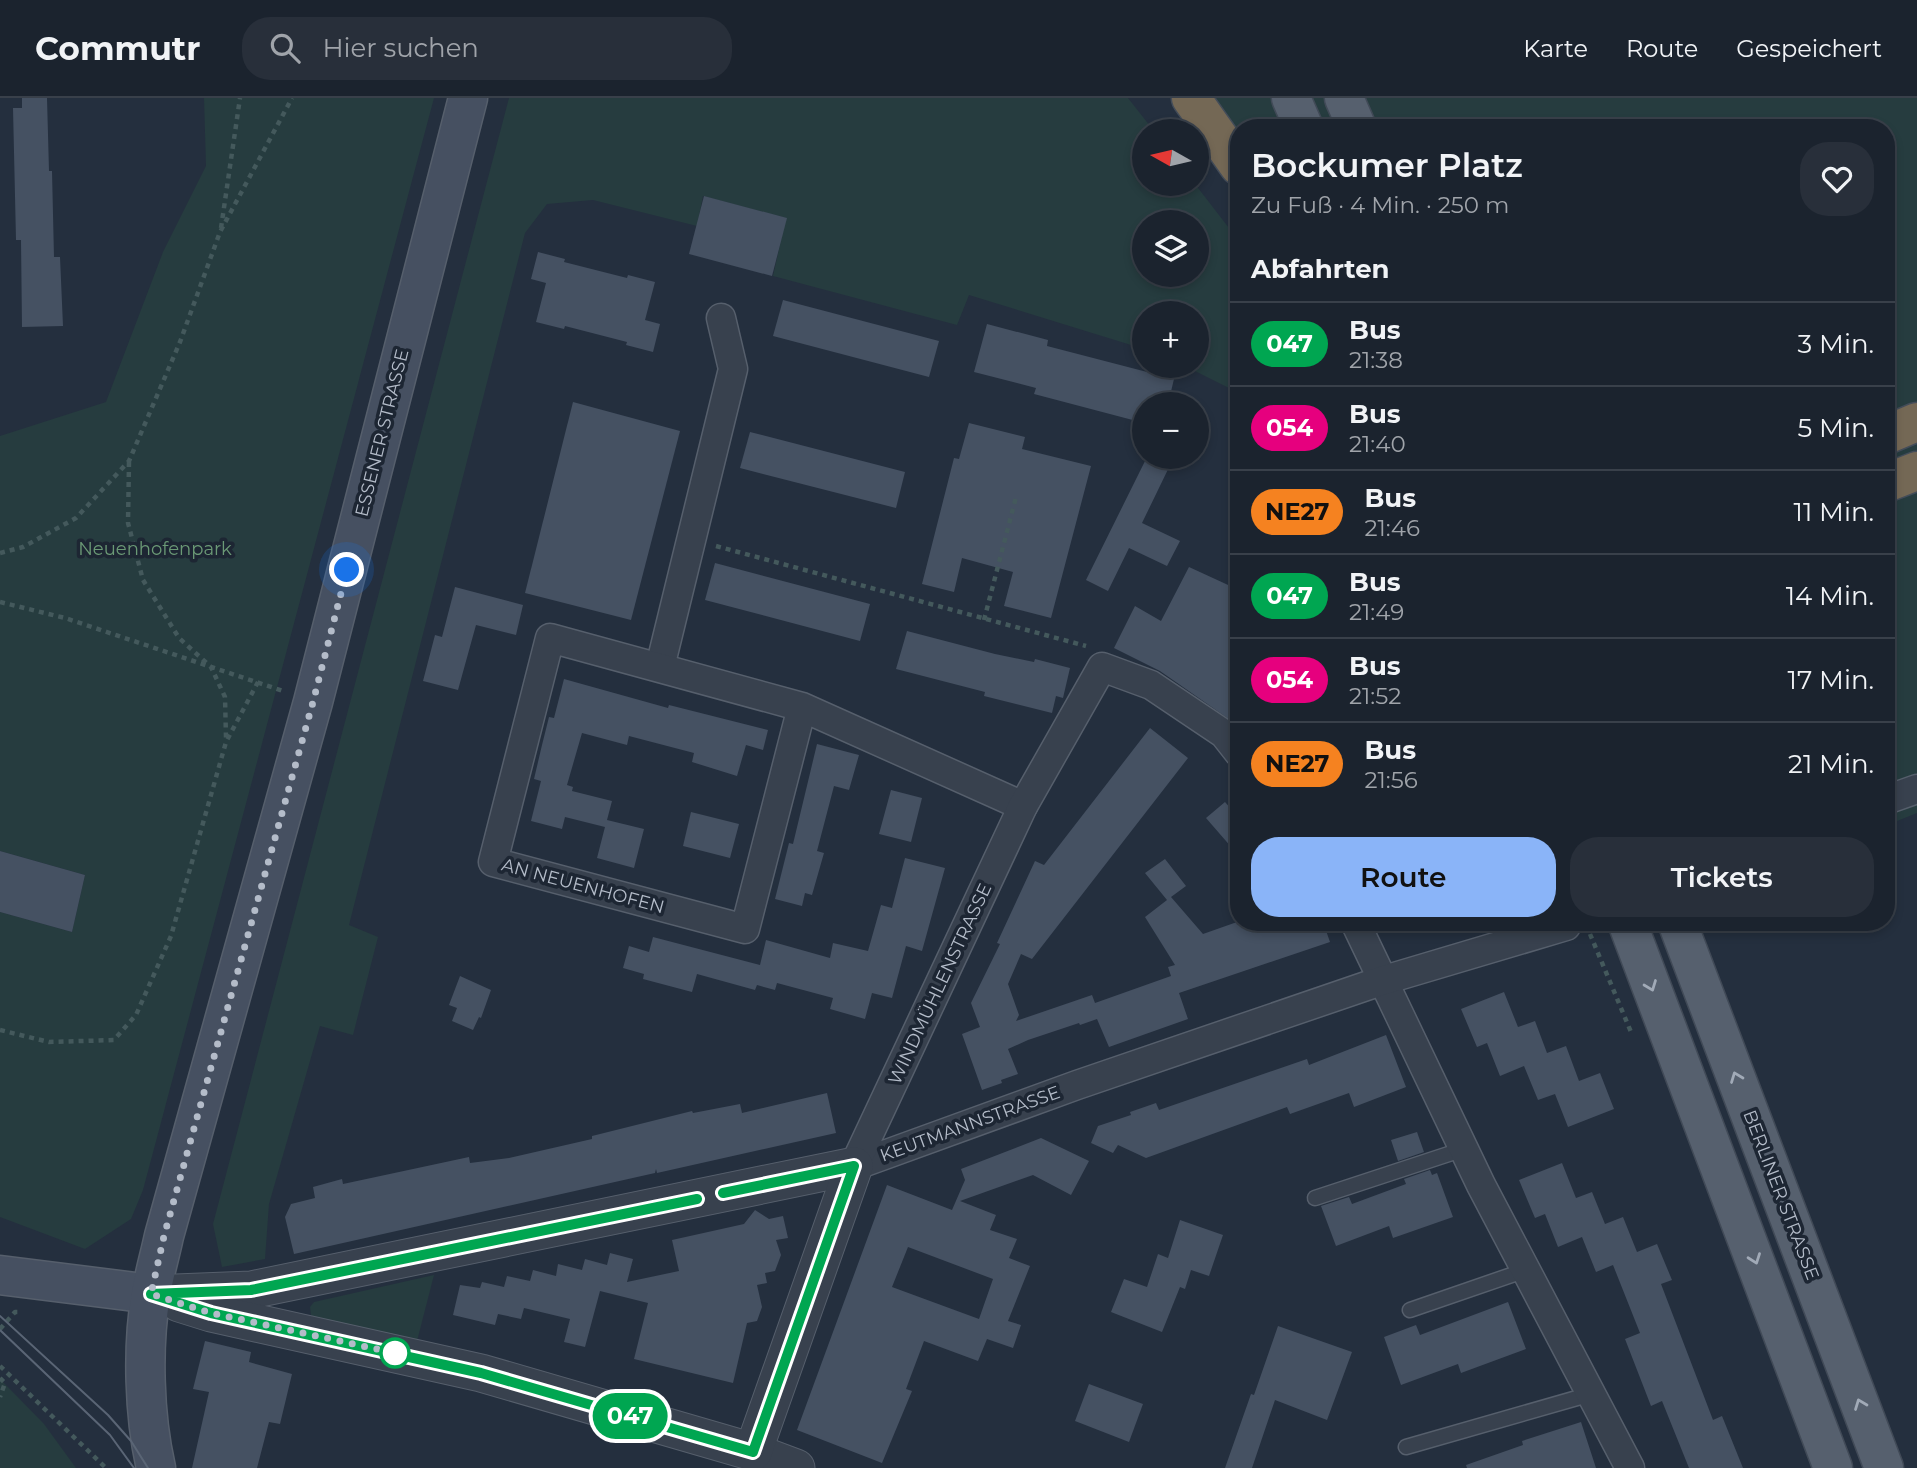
<!DOCTYPE html>
<html lang="de">
<meta charset="utf-8">
<style>
:root{--surface:#1b232e;--page:#282f3a;--text:#f1f3f6;--muted:#a0a4aa;--line:#39404a;--accent:#8ab4f8}
body{margin:0;font-family:Montserrat,sans-serif;background:var(--page);color:var(--text);height:100vh;display:flex;flex-direction:column;font-size:26px;white-space:nowrap}
*{box-sizing:border-box;margin:0}
p{font-size:23px;color:var(--muted)}
.icon{flex:none;width:38px;height:38px;fill:none;stroke:currentColor;stroke-width:2;stroke-linecap:round;stroke-linejoin:round}
.map{position:relative;flex:1;overflow:hidden}
.sheet{position:absolute;left:1230px;top:21px;width:665px;height:812px;display:flex;flex-direction:column;background:var(--surface);border-radius:28px;box-shadow:0 4px 10px #0003,0 0 0 2px var(--line)}
.sheet>*{flex:none}
.badge{padding:0 14px;border-radius:23px;font-size:24px;line-height:46px}
.needle{width:46px;rotate:278deg}
.buttons{position:absolute;left:1132px;top:21px;display:grid;gap:14px}
.buttons a{display:grid;place-items:center;width:77px;height:77px;border-radius:50%;background:var(--surface);box-shadow:0 4px 10px #0003,0 0 0 2px var(--line);font-size:35px}
.you{position:absolute;width:35px;height:35px;margin:-18px;border:5px solid #fff;border-radius:50%;background:#1a73e8;box-shadow:0 0 0 10px #1a73e833}
.map>.badge{position:absolute;translate:-50% -50%;box-shadow:0 0 0 4px #fff}
h2{padding:0 21px;font-size:26px;line-height:63px}
.round{display:grid;place-items:center;flex:none;width:74px;height:74px;border-radius:28px;background:var(--page)}
.head{display:flex;align-items:center;justify-content:space-between;height:119px;padding:0 21px}
h1{font-size:33px;font-weight:600;line-height:52px}
.action{display:flex;gap:14px;margin-top:auto;padding:14px 21px}
.action a{flex:1;height:80px;border-radius:28px;background:var(--accent);color:#111;font-size:28px;font-weight:600;line-height:80px;text-align:center}
.action a+a{background:var(--page);color:var(--text)}
ul{padding:0;list-style:none}
li{display:flex;align-items:center;gap:21px;height:84px;padding:0 21px;border-top:2px solid var(--line)}
li div{flex:1}
li b{display:block;font-size:26px}
li em{font-style:normal}
li .badge{min-width:77px;font-weight:700;text-align:center}
header{display:flex;align-items:center;gap:42px;box-sizing:border-box;height:98px;padding:0 35px;background:var(--surface);border-bottom:2px solid var(--line)}
header strong{font-size:33px}
nav{display:flex;gap:38px;margin-inline-start:auto;font-size:24px}
.search{width:490px;height:63px;background:var(--page);display:flex;align-items:center;gap:18px;box-sizing:border-box;padding:0 24px;border-radius:28px;color:var(--muted);font-size:26px}
.map>svg:first-child{display:block}
.green{fill:#263c3f;fill-rule:evenodd}
.building{fill:#455162;fill-rule:evenodd}
.lines{fill:none;stroke-linecap:round;stroke-linejoin:round}
.service-casing{stroke:#565f6c;stroke-width:17}
.minor-casing{stroke:#565f6c;stroke-width:31}
.tertiary-casing{stroke:#565f6c;stroke-width:39}
.secondary-casing{stroke:#565f6c;stroke-width:41}
.primary-casing{stroke:#414a57;stroke-width:41}
.motorway-casing{stroke:#434c59;stroke-width:41}
.path{stroke:#44595c;stroke-width:4.5;stroke-dasharray:5 5;stroke-linecap:butt}
.service{stroke:#38414e;stroke-width:14}
.minor{stroke:#38414e;stroke-width:28}
.tertiary{stroke:#38414e;stroke-width:37}
.secondary{stroke:#465061;stroke-width:38}
.primary{stroke:#56606e;stroke-width:38}
.motorway{stroke:#746855;stroke-width:38}
.tram{stroke:#5a6575;stroke-width:2}
.oneway{stroke:#a1aab7}
.line-casing{stroke:#fff;stroke-width:16}
.line{stroke:#00a651;stroke-width:10}
.walk{stroke:#b4bcc9;stroke-width:7;stroke-dasharray:0 12.6}
.stop-dot{fill:#fff;stroke:#00a651;stroke-width:3.5}
.labels{text-anchor:middle;dominant-baseline:central;stroke-width:7;stroke-linejoin:round;paint-order:stroke}
.street-label{font-size:18px;fill:#b4bcc9;stroke:#1d2633}
.park-label{font-size:18px;fill:#6b9a76;stroke:#1d2633}
</style>
<header>
<strong>Commutr</strong>
<div class="search"><svg class="icon" aria-label="search" viewBox="0 0 24 24"><circle cx="10" cy="10" r="6"/><path d="M15 15l6 6"/></svg>Hier suchen</div>
<nav><a>Karte</a><a>Route</a><a>Gespeichert</a></nav>
</header>
<div class="map">
<svg width="1917" height="1370" viewBox="0 0 1917 1370">
<rect width="100%" height="100%" fill="#242f3e"/>
<!-- green -->
<g class="green">
<path d="M204 0H434L143 1092 131 1121 85 1151 0 1119V814L72 834 85 777 0 753V338L106 304 163 154 206 68Z"/>
<path d="M509 0H1128L1154 33H1144V86H1195L1239 143V295L1185 268H1197V215H1144V251L969 197 957 227 773 178 786 120 703 98 697 128 593 102 547 106 525 135 349 827 378 839 353 937 320 928 269 1106 265 1161 222 1169 213 1126ZM1144 124H1197V177H1144Z"/>
<path d="M1205 0H1917V715L1887 727 1886 30H1239V43Z"/>
<path d="M434 1177 416 1247 318 1224 311 1217 310 1209 314 1204Z"/>
<path d="M0 1281 44 1326 76 1370H0Z"/>
</g>
<!-- building -->
<g class="building">
<path d="M22 0H47L49 73H52L54 159H60L63 228 22 229 21 142H16L13 10H22Z"/>
<path d="M704 98 787 120 772 178 689 156Z"/>
<path d="M538 154 565 161 564 164 627 180 628 177 655 184 645 222 660 226 653 254 626 247 627 244 565 228 564 231 536 224 546 185 531 181Z"/>
<path d="M783 202 939 243 929 279 773 238Z"/>
<path d="M987 226 1048 242 1047 248 1174 281 1168 306H1144V325L1034 296 1036 290 974 274Z"/>
<path d="M573 304 680 333 631 522 525 495Z"/>
<path d="M969 325 1025 339 1022 351 1091 368 1051 520 1004 508 1013 474 962 460 954 494 922 486 954 360 959 361Z"/>
<path d="M750 334 905 374 896 410 740 370Z"/>
<path d="M1147 359H1174L1142 425 1180 443 1167 468 1129 450 1108 493 1086 482Z"/>
<path d="M715 465 870 506 860 543 705 502Z"/>
<path d="M1189 469 1239 492V628L1160 573 1114 550 1135 508 1161 523Z"/>
<path d="M455 489 523 507 516 537 476 527 458 592 423 583 435 537 442 539Z"/>
<path d="M907 533 995 556 1034 564 1035 561 1070 570 1063 600 1056 598 1052 615 984 598 985 594 896 571Z"/>
<path d="M564 581 668 610 669 607 768 632 763 652 746 647 737 678 692 664 694 655 629 638 627 647 582 635 567 687 573 689 572 693 612 703 607 722 644 731 634 770 597 760 606 725 605 729 565 719 562 731 531 723 541 683 534 681 542 647 549 619 554 620Z"/>
<path d="M1150 630 1188 660 1032 861 1021 856 1008 886 1019 917 1016 923 1092 897 1095 905 1171 878 1168 869 1175 867 1145 819 1167 802 1145 775 1165 761 1186 788 1171 799 1203 836 1237 824H1323L1330 844 1179 895 1188 921 1109 949 1097 921 1080 927 1079 925 1028 942 1008 951 1018 976 1001 982 1002 985 982 992 962 936 980 929 971 905 1000 846 997 845 1035 763 1044 767Z"/>
<path d="M817 646 859 657 849 692 834 688 817 753 824 755 812 797 805 795 802 808 775 801 789 745 793 746Z"/>
<path d="M891 692 922 700 911 744 879 736Z"/>
<path d="M1225 704 1239 720V758L1206 720Z"/>
<path d="M691 714 739 726 730 760 683 748Z"/>
<path d="M0 753 85 777 72 834 0 814Z"/>
<path d="M905 760 945 770 922 853 906 848 892 900 872 895 865 921 830 911 833 900 777 885 775 892 757 887 755 892 697 876 692 894 643 881 644 876 623 870 629 848 649 854 653 839 760 867 766 842 830 860 833 845 868 853 881 807 892 810Z"/>
<path d="M460 878 491 892 481 920 479 919 473 932 452 923 457 910 449 907Z"/>
<path d="M1504 894 1518 929 1535 923 1547 955 1566 948 1579 983 1600 975 1614 1011 1568 1029 1555 996 1538 1002 1524 968 1500 978 1487 945 1477 949 1461 911Z"/>
<path d="M1386 937 1406 989 1354 1009 1349 995 1290 1016 1287 1009 1146 1060 1118 1047 1113 1055 1091 1045 1098 1028 1131 1017 1130 1014 1156 1005 1159 1012 1307 961 1309 967Z"/>
<path d="M827 995 836 1035 657 1075 656 1071 655 1075 294 1156 285 1119 291 1106 315 1100 313 1089 342 1081 343 1086 469 1059 470 1065 509 1060 592 1041V1038L692 1013 693 1015 740 1006 742 1015Z"/>
<path d="M1417 1034 1424 1054 1398 1063 1391 1042Z"/>
<path d="M1041 1040 1089 1063 1071 1097 1033 1077 960 1103 996 1117 990 1132 1017 1141 1009 1160 1030 1168 1008 1223 1021 1227 1013 1250 987 1241 978 1263 924 1243 906 1291 912 1293 882 1365 797 1332 887 1087 952 1112 965 1082 961 1071ZM908 1149 993 1181 979 1221 892 1189Z"/>
<path d="M1562 1065 1576 1100 1592 1094 1605 1126 1623 1119 1637 1154 1657 1146 1672 1182 1661 1186 1713 1322 1722 1318 1743 1370H1689L1662 1303 1651 1308 1625 1241 1640 1235 1613 1167 1596 1174 1582 1139 1558 1149 1545 1116 1535 1120 1519 1082Z"/>
<path d="M1430 1072 1432 1077 1437 1075 1453 1119 1393 1140 1389 1128 1336 1148 1321 1108 1349 1099 1352 1106 1406 1086 1404 1081Z"/>
<path d="M755 1112 769 1121 783 1118 788 1140 776 1142 781 1157 775 1173 765 1175 767 1185 757 1187 762 1209 757 1223 747 1225 733 1285 634 1261 648 1205 600 1193 585 1249 564 1244 570 1221 524 1210 521 1221 498 1216 495 1227 453 1217 460 1187 480 1190 482 1184 504 1189 507 1178 530 1183 533 1172 556 1178 558 1166 582 1172 585 1161 607 1167 610 1155 633 1161 627 1184 679 1173 672 1142 744 1126Z"/>
<path d="M1180 1122 1223 1137 1209 1178 1191 1172 1185 1191 1180 1189 1162 1234 1111 1214 1124 1181 1147 1189 1158 1156 1168 1160Z"/>
<path d="M1508 1204 1526 1251 1461 1275 1458 1266 1401 1287 1384 1239 1416 1227 1420 1237Z"/>
<path d="M1278 1228 1352 1254 1327 1322 1275 1302 1252 1370H1225L1251 1296 1254 1297Z"/>
<path d="M205 1243 251 1254 249 1264 292 1276 280 1326 269 1324 257 1370H192L209 1294 193 1291Z"/>
<path d="M1089 1286 1143 1306 1129 1344 1075 1323Z"/>
<path d="M1581 1324 1596 1370H1467L1466 1367 1523 1347 1522 1343Z"/>
</g>
<g class="lines">
<defs>
<g id="service">
<path d="M1315 1100 1464 1051"/>
<path d="M1410 1212 1526 1172"/>
<path d="M1406 1349 1591 1296"/>
</g>
<g id="minor">
<path d="M660 569 733 271 721 220"/>
<path d="M802 609 745 831 493 764 550 540 802 609 1023 708"/>
<path d="M1886 702 1917 691"/>
<path d="M1355 824 1481 1087 1630 1370"/>
<path d="M854 1068 1077 987 1381 883 1566 828"/>
<path d="M854 1068 1023 708 1102 569 1151 587 1224 636 1239 655"/>
</g>
<g id="tertiary">
<path d="M151 1196 251 1192 854 1068"/>
<path d="M179 1205 211 1215 481 1275 753 1354 796 1370"/>
<path d="M753 1354 854 1068"/>
</g>
<g id="secondary">
<path d="M0 1177 151 1196"/>
<path d="M156 1370C144 1318 142 1249 151 1196 154 1177 160 1157 164 1138L313 604 468 0"/>
</g>
<g id="primary">
<path d="M1291 0 1304 30"/>
<path d="M1344 0 1357 30"/>
<path d="M1627 824 1833 1370"/>
<path d="M1677 824 1884 1370"/>
</g>
<g id="motorway">
<path d="M1191 0 1239 68"/>
<path d="M1886 337 1917 324"/>
<path d="M1886 385 1917 373"/>
</g>
</defs>
<!-- service casing -->
<use href="#service" class="service-casing"/>
<!-- minor casing -->
<use href="#minor" class="minor-casing"/>
<!-- tertiary casing -->
<use href="#tertiary" class="tertiary-casing"/>
<!-- secondary casing -->
<use href="#secondary" class="secondary-casing"/>
<!-- primary casing -->
<use href="#primary" class="primary-casing"/>
<!-- motorway casing -->
<use href="#motorway" class="motorway-casing"/>
<!-- path -->
<g class="path">
<path d="M221 130 240 0"/>
<path d="M129 364 128 425 143 482 179 540 211 569 225 599 226 640"/>
<path d="M716 448 1086 548"/>
<path d="M0 455 23 449 76 420 129 363 180 244 220 134 292 0"/>
<path d="M0 504 65 520 283 593"/>
<path d="M984 522 1016 399"/>
<path d="M1590 836 1631 934"/>
<path d="M0 932 49 944 114 942 136 917 171 838 226 644 258 584"/>
<path d="M0 1231 15 1214H19"/>
<path d="M0 1268 106 1370"/>
<path d="M0 1280 5 1285 0 1299"/>
</g>
<!-- service -->
<use href="#service" class="service"/>
<!-- minor -->
<use href="#minor" class="minor"/>
<!-- tertiary -->
<use href="#tertiary" class="tertiary"/>
<!-- secondary -->
<use href="#secondary" class="secondary"/>
<!-- primary -->
<use href="#primary" class="primary"/>
<!-- motorway -->
<use href="#motorway" class="motorway"/>
<!-- tram -->
<g class="tram">
<path d="M0 1218 108 1317 131 1343 148 1370"/>
<path d="M0 1232 110 1337 134 1370"/>
</g>
</g>
<!-- one-way arrows -->
<defs><path id="oneway-chevron" d="M-2-3.5L2.5 0L-2 3.5" fill="none" stroke-width="1.6" stroke-linecap="round" stroke-linejoin="round" transform="scale(1.75)"/></defs>
<g class="oneway">
<use href="#oneway-chevron" transform="translate(1651 888) rotate(69)"/>
<use href="#oneway-chevron" transform="translate(1736 979) rotate(-111)"/>
<use href="#oneway-chevron" transform="translate(1755 1161) rotate(70)"/>
<use href="#oneway-chevron" transform="translate(1860 1306) rotate(-111)"/>
</g>
<g class="lines">
<defs>
<path id="line" d="M697 1101 251 1192 151 1196 211 1215 481 1275 753 1354 854 1068 723 1095"/>
</defs>
<!-- line casing -->
<use href="#line" class="line-casing"/>
<!-- line -->
<use href="#line" class="line"/>
<!-- walk -->
<path class="walk" d="M347 472 313 604 164 1138 151 1196 211 1215 395 1255"/>
</g>
<!-- markers -->
<circle class="stop-dot" cx="395" cy="1255" r="14"/>
<g class="labels">
<!-- street labels -->
<g class="street-label">
<text transform="translate(382 335) rotate(-76)">ESSENER STRASSE</text>
<text transform="translate(583 788) rotate(15)">AN NEUENHOFEN</text>
<text transform="translate(940 886) rotate(-65)">WINDMÜHLENSTRASSE</text>
<text transform="translate(970 1026) rotate(-20)">KEUTMANNSTRASSE</text>
<text transform="translate(1781 1097) rotate(69)">BERLINER STRASSE</text>
</g>
<!-- park labels -->
<g class="park-label">
<text x="155" y="451">Neuenhofenpark</text>
</g>
</g>
</svg>
<div class="buttons">
<a><svg class="needle" viewBox="-14 -14 28 28"><path d="M0-13l5 13h-10z" fill="#e53935"/><path d="M0 13l5-13h-10z" fill="#a0a4aa"/></svg></a>
<a><svg class="icon" aria-label="layers" viewBox="0 0 24 24"><path d="M12 4l9 5-9 5-9-5zM3 14l9 5 9-5"/></svg></a>
<a>+</a>
<a>−</a>
</div>
<div class="you" style="left:347px;top:472px"></div>
<b class="badge" style="left:630px;top:1318px;background:#00a651;color:#fff">047</b>
<section class="sheet">
<div class="head"><div><h1>Bockumer Platz</h1><p>Zu Fuß · 4 Min. · 250 m</p></div><a class="round"><svg class="icon" aria-label="heart" viewBox="0 0 24 24"><path d="M12 20l-8-8c-3-5 5-10 8-4 3-6 11-1 8 4z"/></svg></a></div>
<h2>Abfahrten</h2>
<ul>
<li><span class="badge" style="background:#00a651;color:#fff">047</span><div><b>Bus</b><p>21:38</p></div><em>3 Min.</em></li>
<li><span class="badge" style="background:#e6007e;color:#fff">054</span><div><b>Bus</b><p>21:40</p></div><em>5 Min.</em></li>
<li><span class="badge" style="background:#f58220;color:#111">NE27</span><div><b>Bus</b><p>21:46</p></div><em>11 Min.</em></li>
<li><span class="badge" style="background:#00a651;color:#fff">047</span><div><b>Bus</b><p>21:49</p></div><em>14 Min.</em></li>
<li><span class="badge" style="background:#e6007e;color:#fff">054</span><div><b>Bus</b><p>21:52</p></div><em>17 Min.</em></li>
<li><span class="badge" style="background:#f58220;color:#111">NE27</span><div><b>Bus</b><p>21:56</p></div><em>21 Min.</em></li>
</ul>
<div class="action"><a>Route</a><a>Tickets</a></div>
</section>
</div>
